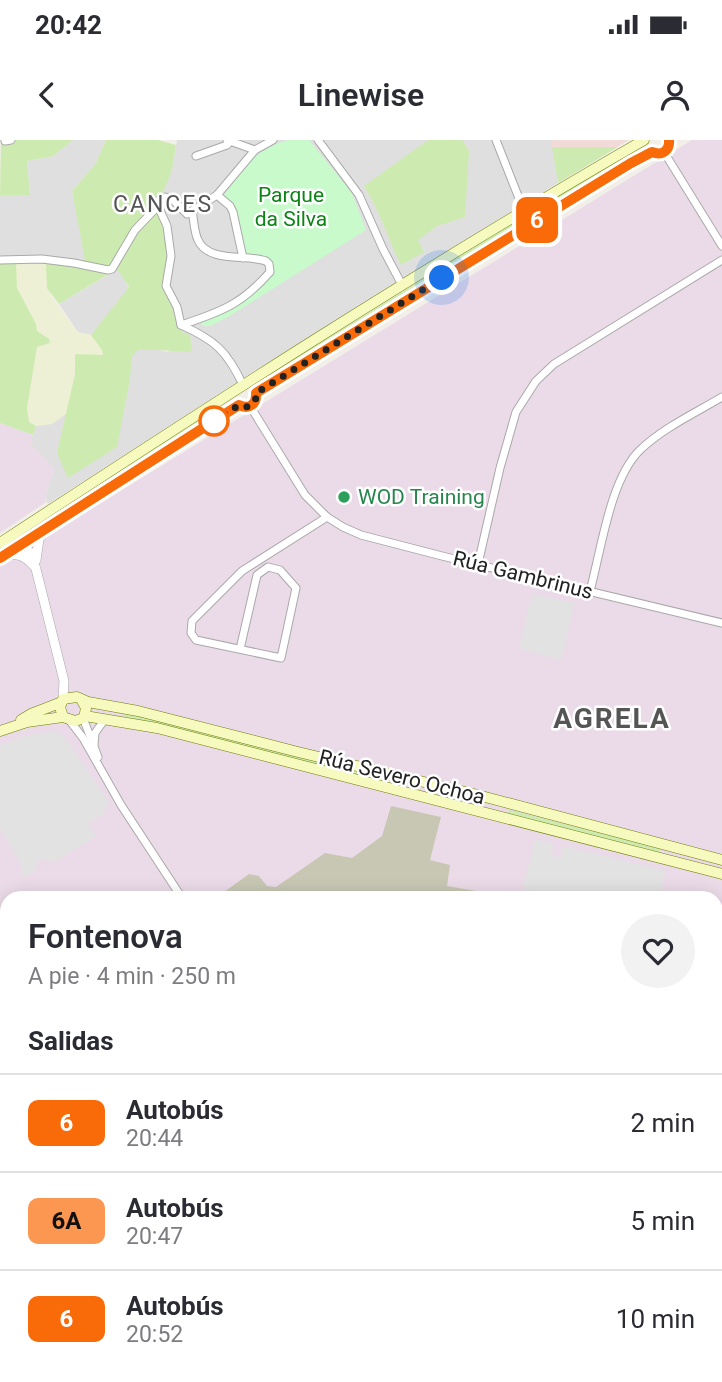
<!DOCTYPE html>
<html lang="es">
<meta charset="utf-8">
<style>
:root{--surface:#fff;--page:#f2f2f3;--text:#2b2b33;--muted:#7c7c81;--line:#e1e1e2}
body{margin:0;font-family:Roboto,sans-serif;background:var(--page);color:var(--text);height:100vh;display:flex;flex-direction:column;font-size:26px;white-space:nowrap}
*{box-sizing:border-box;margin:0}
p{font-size:23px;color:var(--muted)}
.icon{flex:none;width:38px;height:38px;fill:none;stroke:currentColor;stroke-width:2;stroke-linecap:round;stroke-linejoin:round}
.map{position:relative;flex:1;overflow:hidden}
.sheet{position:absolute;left:0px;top:751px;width:723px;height:492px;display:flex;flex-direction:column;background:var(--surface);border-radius:21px 21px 0 0;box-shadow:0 4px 18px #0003}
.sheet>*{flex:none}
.badge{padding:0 14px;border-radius:10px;font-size:24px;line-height:46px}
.you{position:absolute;width:35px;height:35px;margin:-18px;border:5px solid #fff;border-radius:50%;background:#1a73e8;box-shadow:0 0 0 10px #1a73e833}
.map>.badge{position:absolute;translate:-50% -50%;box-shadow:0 0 0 4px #fff}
h2{padding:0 28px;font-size:26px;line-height:63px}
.round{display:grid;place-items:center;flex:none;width:74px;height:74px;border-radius:37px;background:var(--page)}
.head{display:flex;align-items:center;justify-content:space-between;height:119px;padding:0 28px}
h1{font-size:33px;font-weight:600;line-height:52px}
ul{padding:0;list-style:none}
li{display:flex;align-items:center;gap:21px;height:98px;padding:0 28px;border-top:2px solid var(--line)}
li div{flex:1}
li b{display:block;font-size:26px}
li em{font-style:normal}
li .badge{min-width:77px;font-weight:700;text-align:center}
.status{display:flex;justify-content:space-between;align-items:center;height:49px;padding:0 35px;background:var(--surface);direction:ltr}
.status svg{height:19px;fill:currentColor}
header{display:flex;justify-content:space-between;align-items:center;height:91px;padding:0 28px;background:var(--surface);font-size:32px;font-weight:600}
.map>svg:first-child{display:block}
.residential{fill:#e0dfdf}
.commercial{fill:#f2dad9}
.industrial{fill:#ebdbe8}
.construction{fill:#c7c7b4}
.farmland{fill:#eef0d5}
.grass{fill:#cdebb0}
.park{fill:#c8facc}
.parking{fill:#e2e2e2}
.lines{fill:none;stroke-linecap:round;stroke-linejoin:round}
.stream{stroke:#aad3df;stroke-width:2.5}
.minor-casing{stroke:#a9a9a9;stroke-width:9}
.tertiary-casing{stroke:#a9a9a9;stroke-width:10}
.secondary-casing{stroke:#707d05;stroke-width:11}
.primary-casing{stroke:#a06b00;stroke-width:12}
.minor{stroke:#fff;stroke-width:7}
.tertiary{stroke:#fff;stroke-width:9}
.secondary{stroke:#f7fabf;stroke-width:10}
.primary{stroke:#fcd6a4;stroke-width:10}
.line-casing{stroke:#fff;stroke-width:16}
.line{stroke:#f96b09;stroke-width:10}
.walk{stroke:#222;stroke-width:7;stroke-dasharray:0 12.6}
.stop-dot{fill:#fff;stroke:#f96b09;stroke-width:3.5}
.leisure-dot{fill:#2e9e5b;stroke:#fff;stroke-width:2.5}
.labels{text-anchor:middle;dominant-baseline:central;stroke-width:5;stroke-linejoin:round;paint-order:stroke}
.park-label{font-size:21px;fill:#0c8416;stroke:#fff}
.leisure-label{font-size:21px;fill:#27864d;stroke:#fff;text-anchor:start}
.street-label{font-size:21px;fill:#222;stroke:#fff}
.neighbourhood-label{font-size:23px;letter-spacing:2px;fill:#555;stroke:#fff}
.district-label{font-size:28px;font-weight:bold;letter-spacing:2px;fill:#555;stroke:#fff}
</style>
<div class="status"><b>20:42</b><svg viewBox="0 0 49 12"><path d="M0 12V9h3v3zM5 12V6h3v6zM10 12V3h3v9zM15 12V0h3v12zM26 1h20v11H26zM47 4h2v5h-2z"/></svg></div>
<header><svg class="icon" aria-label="back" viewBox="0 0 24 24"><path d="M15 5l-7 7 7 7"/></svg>Linewise<svg class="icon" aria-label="person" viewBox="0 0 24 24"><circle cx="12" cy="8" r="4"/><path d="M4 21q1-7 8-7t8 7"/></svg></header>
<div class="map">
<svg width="722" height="1242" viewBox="0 0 722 1242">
<rect width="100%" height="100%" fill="#f2efe9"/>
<!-- residential -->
<g class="residential">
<path d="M73 0H106L96 23 72 51 86 120 0 117V55L30 54 27 21 53 16Z"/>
<path d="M177 0H552L558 43 256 230 48 364 45 357 54 329 30 304 36 286 52 283 139 208H151L168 212 182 192 176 180 167 151 158 71 154 63 172 30Z"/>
<path d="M118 129 129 148 91 195 78 192 59 164Z"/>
</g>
<!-- commercial -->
<path class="commercial" d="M552 0H629L617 7H552Z"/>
<!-- industrial -->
<g class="industrial">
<path d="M692 0H722V1099L716 1101V758H7V935L0 918V425Z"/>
<path d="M0 283 33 295 30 304 54 329 45 357 46 362 0 393Z"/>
<path d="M722 1140V1242H499L498 1240 507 1236H716V1142Z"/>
<path d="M108 1236H413L399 1242H110Z"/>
</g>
<!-- construction -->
<g class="construction">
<path d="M391 666 441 677 430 720 450 725 447 746 482 752 480 758H222L220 755 249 734 259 736 267 746 276 747 325 713 352 718 382 696Z"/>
<path d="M7 974V1236H108L110 1242H0V976Z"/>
</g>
<!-- farmland -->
<path class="farmland" d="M15 122 46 123 51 156 77 192 91 195 102 210 103 215H76L75 234 67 273 52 284 36 286 29 282 27 268 37 207 50 203 37 191 32 176 17 148Z"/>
<!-- grass -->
<g class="grass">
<path d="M1 0H73L53 16 27 21 30 55H0Z"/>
<path d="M106 0H158L176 5 172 30 162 55 154 63 166 93 167 116 164 143 176 180 182 192 190 195 192 212 139 209 132 216 130 239 117 307 68 338 57 313 75 234V214L103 215 102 210 91 195 129 147 117 129 59 164 47 148 46 124 16 122 17 148 36 184 37 191 49 199 50 203 37 207 27 268 29 282 36 286 33 295 0 283V117C29 114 56 121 85 120L72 51 96 23Z"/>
<path d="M428 0H462L469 11 465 77 437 86 418 100 424 112 401 125C388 99 380 71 364 46Z"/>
<path d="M552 7H618L558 43Z"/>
<path d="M622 18 625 22 546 70 543 65Z"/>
<path d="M531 72 534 77 275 237 272 233Z"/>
<path d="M211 270 214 276 32 394 25 391Z"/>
<path d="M123 572 379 636 378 641 123 576Z"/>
<path d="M509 670 661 708 659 712 517 676 508 673Z"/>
<path d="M7 884V974L0 976V889Z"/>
<path d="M716 1150 722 1152V1242H702L704 1236H716Z"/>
</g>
<!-- park -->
<path class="park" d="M289 0H309L352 53 366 90 228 177 210 186H203L199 182C226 170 263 158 273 127L247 115 244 111 241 94 223 56C244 30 254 8 289 0Z"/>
<!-- parking -->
<g class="parking">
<path d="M532 454 575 463 561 520 519 509Z"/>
<path d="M57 591 58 596 63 594 110 664 104 667 106 672 88 684 96 696 55 722 38 719 36 730 23 738 20 723 0 688V605L24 596Z"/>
<path d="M535 699 554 704 551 715 558 717H561L563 706 666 731 660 758H557L523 749Z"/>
<path d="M318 1236H395L381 1242H318L315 1237Z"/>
</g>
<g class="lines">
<!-- stream -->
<path class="stream" d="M707 1241 722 1238"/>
<defs>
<g id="minor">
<path d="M227 0 255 10"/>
<path d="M318 0 359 55 383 109 402 145"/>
<path d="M496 0 524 71"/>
<path d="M5 1 11 0"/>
<path d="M664 12 722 106"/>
<path d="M196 16 227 5 231 0"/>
<path d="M217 55 230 66 233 72 243 118"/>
<path d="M158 66 167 86 171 116 166 146 177 167 181 185C215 200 227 211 243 245"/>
<path d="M0 120 42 119 74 123 108 130 112 129 135 90 158 66 159 60 165 57 173 60 187 74 192 71"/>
<path d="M181 185C221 172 242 164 270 132L269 124 266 121C246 114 208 123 198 100 194 92 194 80 192 71L217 55 255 10 273 0"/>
<path d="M250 266 305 355 327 377 343 387 361 395 442 416 722 483"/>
<path d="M478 424 500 328 516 272 536 241 554 224 722 120"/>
<path d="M590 451C601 411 610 339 640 310 663 288 695 273 722 257"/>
<path d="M240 509 257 435 268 427 280 430 296 448 281 518 196 500 191 493 192 481 242 431 327 377"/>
<path d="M83 578 98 617"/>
<path d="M70 581 83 598 121 665 182 758"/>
<path d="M94 605 95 593 105 579"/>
<path d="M716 895 722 891"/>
<path d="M132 1242 145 1236"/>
</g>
<g id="tertiary">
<path d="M18 407 29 411 36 429 64 541 63 559"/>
<path d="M5 415C17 413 25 416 33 425"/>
<path d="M36 420 39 399 45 391"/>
</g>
<g id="secondary">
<path d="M0 403C212 264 424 127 644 0"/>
<path d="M0 418 239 265C249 270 257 264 256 253L631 23 652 12C662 16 670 11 669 0"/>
<path d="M81 559 86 568 84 578 75 581 63 577 60 567 63 559 77 557 88 562 138 571 298 612 474 654 722 720"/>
<path d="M85 576 157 588 722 734"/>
<path d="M21 580 31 574 62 562"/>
<path d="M0 591 27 582 63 577"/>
</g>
<g id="primary">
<path d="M716 1113 722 1110"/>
<path d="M716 1127 722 1124"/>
<path d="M424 1242 439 1236"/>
<path d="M457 1242 472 1236"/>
</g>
</defs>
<!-- minor casing -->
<use href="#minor" class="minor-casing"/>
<!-- tertiary casing -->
<use href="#tertiary" class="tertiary-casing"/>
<!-- secondary casing -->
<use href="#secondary" class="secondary-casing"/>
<!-- primary casing -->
<use href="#primary" class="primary-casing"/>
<!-- minor -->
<use href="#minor" class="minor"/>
<!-- tertiary -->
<use href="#tertiary" class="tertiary"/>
<!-- secondary -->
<use href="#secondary" class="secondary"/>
<!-- primary -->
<use href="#primary" class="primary"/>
</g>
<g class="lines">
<defs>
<path id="line" d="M0 418 239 265C249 270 257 264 256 253L631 23 652 12C662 16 670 11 669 0"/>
</defs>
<!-- line casing -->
<use href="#line" class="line-casing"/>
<!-- line -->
<use href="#line" class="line"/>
<!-- walk -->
<path class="walk" d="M214 281 239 265C249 270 257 264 256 253L442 138"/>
</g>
<!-- markers -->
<circle class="stop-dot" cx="214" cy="281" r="14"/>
<circle class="leisure-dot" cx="344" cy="357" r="7"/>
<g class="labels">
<!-- park labels -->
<g class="park-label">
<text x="291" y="55">Parque<tspan x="291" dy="24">da Silva</tspan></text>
</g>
<!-- leisure labels -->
<g class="leisure-label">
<text x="358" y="357">WOD Training</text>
</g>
<!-- street labels -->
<g class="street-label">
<text transform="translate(523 435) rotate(14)">Rúa Gambrinus</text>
<text transform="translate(402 637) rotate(14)">Rúa Severo Ochoa</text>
</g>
<!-- neighbourhood labels -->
<g class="neighbourhood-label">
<text x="163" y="64">CANCES</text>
</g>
<!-- district labels -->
<g class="district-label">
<text x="612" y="578">AGRELA</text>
</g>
</g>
</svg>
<div class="you" style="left:442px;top:138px"></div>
<b class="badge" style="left:537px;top:80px;background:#f96b09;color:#fff">6</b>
<section class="sheet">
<div class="head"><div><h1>Fontenova</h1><p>A pie · 4 min · 250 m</p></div><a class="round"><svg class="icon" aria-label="heart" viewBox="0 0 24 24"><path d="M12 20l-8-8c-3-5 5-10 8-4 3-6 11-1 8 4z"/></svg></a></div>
<h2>Salidas</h2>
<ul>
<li><span class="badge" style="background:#f96b09;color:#fff">6</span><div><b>Autobús</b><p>20:44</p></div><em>2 min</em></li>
<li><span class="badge" style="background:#fc9751;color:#111">6A</span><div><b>Autobús</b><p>20:47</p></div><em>5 min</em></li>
<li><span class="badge" style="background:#f96b09;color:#fff">6</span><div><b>Autobús</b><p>20:52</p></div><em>10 min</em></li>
</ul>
</section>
</div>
